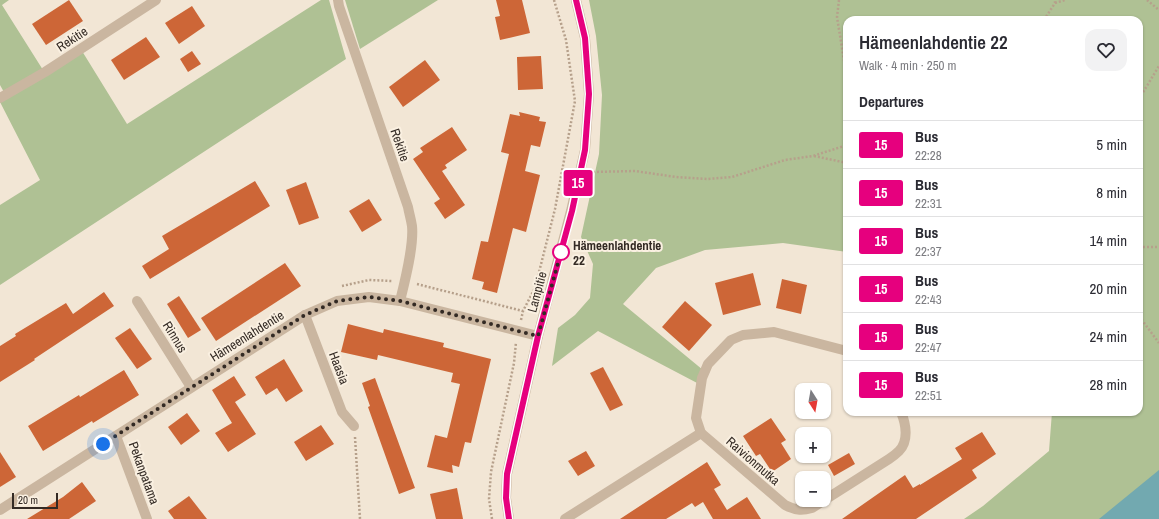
<!DOCTYPE html>
<meta charset="utf-8">
<style>
:root{--surface:#fff;--page:#f2f2f3;--text:#2b2b33;--muted:#7c7c81;--line:#e1e1e2}
body{margin:0;font-family:"Archivo Narrow",sans-serif;background:var(--page);color:var(--text);height:100vh;display:flex;flex-direction:column;font-size:15px;white-space:nowrap}
*{box-sizing:border-box;margin:0}
p{font-size:13px;color:var(--muted)}
.icon{flex:none;width:22px;height:22px;fill:none;stroke:currentColor;stroke-width:2;stroke-linecap:round;stroke-linejoin:round}
.map{position:relative;flex:1;overflow:hidden}
.drawer{position:absolute;left:843px;top:16px;width:300px;height:400px;display:flex;flex-direction:column;background:var(--surface);border-radius:12px;box-shadow:0 1px 3px #0004}
.drawer>*{flex:none}
.badge{padding:0 8px;border-radius:3px;font-size:14px;line-height:26px}
.needle{width:26px;rotate:169deg}
.controls{position:absolute;left:795px;top:383px;display:grid;gap:8px}
.controls a{display:grid;place-items:center;width:36px;height:36px;border-radius:8px;background:var(--surface);box-shadow:0 1px 3px #0004;font-size:20px}
.scale{position:absolute;left:12px;bottom:10px;width:46px;box-sizing:border-box;padding-left:4px;border:2px solid #332a24;border-top:0;font-size:11px;line-height:14px;white-space:nowrap;color:#332a24;-webkit-text-stroke:3px #faf0e1;paint-order:stroke}
.you{position:absolute;width:20px;height:20px;margin:-10px;border:3px solid #fff;border-radius:50%;background:#1a73e8;box-shadow:0 0 0 6px #1a73e833}
.map>.badge{position:absolute;translate:-50% -50%;box-shadow:0 0 0 2px #fff}
h2{padding:0 16px;font-size:15px;line-height:36px}
.round{display:grid;place-items:center;flex:none;width:42px;height:42px;border-radius:12px;background:var(--page)}
.head{display:flex;align-items:center;justify-content:space-between;height:68px;padding:0 16px}
h1{font-size:19px;font-weight:600;line-height:30px}
ul{padding:0;list-style:none}
li{display:flex;align-items:center;gap:12px;height:48px;padding:0 16px;border-top:1px solid var(--line)}
li div{flex:1}
li b{display:block;font-size:15px}
li em{font-style:normal}
li .badge{min-width:44px;font-weight:700;text-align:center}
.map>svg:first-child{display:block}
.green{fill:#afc194}
.water{fill:#72a9b0}
.building{fill:#cd6637}
.lines{fill:none;stroke-linecap:round;stroke-linejoin:round}
.path{stroke:#b6a08b;stroke-width:2.5;stroke-dasharray:2 2;stroke-linecap:butt}
.minor{stroke:#cab6a0;stroke-width:10}
.line-casing{stroke:#fff;stroke-width:9}
.line{stroke:#e6007e;stroke-width:6}
.walk{stroke:#332a24;stroke-width:4;stroke-dasharray:0 7.2}
.stop-dot{fill:#fff;stroke:#e6007e;stroke-width:2}
.labels{text-anchor:middle;dominant-baseline:central;stroke-width:4;stroke-linejoin:round;paint-order:stroke}
.street-label{font-size:13px;fill:#332a24;stroke:#faf0e1}
.stop-label{font-size:13px;font-weight:bold;fill:#332a24;stroke:#faf0e1;text-anchor:start}
</style>
<div class="map">
<svg width="1159" height="519" viewBox="0 0 1159 519">
<rect width="100%" height="100%" fill="#f2e6d5"/>
<!-- green -->
<g class="green">
<path d="M0 0H9L2 5 43 70 5 94 0 85Z"/>
<path d="M321 0H329L346 59 0 285V205L40 180 0 102 82 51 127 124Z"/>
<path d="M345 0H438L360 49Z"/>
<path d="M589 0H1159V519H964L983 506 1049 451 1052 412H1139V20H847V252L783 243 705 250 656 268 623 304 703 370 699 384 598 331 552 366 558 328 575 315 590 298 593 264 581 237 599 154 602 95 596 36Z"/>
</g>
<!-- water -->
<path class="water" d="M1159 470V519H1099Z"/>
<!-- building -->
<g class="building">
<path d="M69 0 83 21 46 45 32 24Z"/>
<path d="M496 0H522L530 33 500 40 495 17 500 16Z"/>
<path d="M192 6 205 26 179 44 165 23Z"/>
<path d="M146 37 160 57 124 80 111 60Z"/>
<path d="M192 51 201 64 188 72 180 59Z"/>
<path d="M541 56 543 89 518 90 517 57Z"/>
<path d="M425 60 440 80 403 107 389 87Z"/>
<path d="M519 112 540 117 539 121 546 122 540 147 531 145 525 171 540 175 526 232 513 228 497 293 482 289 484 282 472 279 481 241 488 242 509 154 501 152 510 114 520 116Z"/>
<path d="M452 127 467 150 445 165 447 168 442 171 465 205 445 219 434 203 440 199 413 159 423 152 420 148Z"/>
<path d="M255 181 270 206 150 279 142 266 169 249 162 236Z"/>
<path d="M306 182 319 218 299 225 286 190Z"/>
<path d="M369 199 382 220 362 232 349 211Z"/>
<path d="M285 263 301 286 216 341 201 318Z"/>
<path d="M753 273 761 305 723 315 715 283Z"/>
<path d="M782 279 807 285 801 314 776 308Z"/>
<path d="M104 292 114 306 34 359 35 360 0 382V346L16 336 15 334 66 303 73 314Z"/>
<path d="M179 296 201 330 188 338 167 304Z"/>
<path d="M685 301 712 325 689 351 662 327Z"/>
<path d="M348 324 383 333 384 329 444 343 443 347 491 359 471 443 465 442 459 467 452 465 453 473 427 467 435 435 447 438 460 384 451 382 453 373 378 355 377 360 341 352Z"/>
<path d="M130 328 152 359 137 369 115 338Z"/>
<path d="M284 359 303 391 286 402 277 388 266 395 255 377Z"/>
<path d="M603 367 623 405 610 411 590 373Z"/>
<path d="M124 370 139 395 93 423 92 421 43 451 28 426 79 395 80 397Z"/>
<path d="M234 376 246 395 235 402 256 434 228 452 215 433 232 423 212 390Z"/>
<path d="M375 378 415 488 399 494 368 407 370 406 362 383Z"/>
<path d="M187 413 200 431 181 445 168 427Z"/>
<path d="M771 418 786 440 781 443 791 459 772 472 760 454 756 456 743 436Z"/>
<path d="M321 425 334 444 306 461 294 442Z"/>
<path d="M982 432 996 454 972 470 977 478 916 519H842L905 475 913 488 920 484V485L962 459 955 448Z"/>
<path d="M586 451 595 466 578 476 568 461Z"/>
<path d="M0 452 16 477 0 487Z"/>
<path d="M849 453 855 464 834 476 828 465Z"/>
<path d="M707 462 721 485 714 489 727 510 747 497 761 519H713L703 502 695 507 692 503 666 519H620Z"/>
<path d="M82 482 96 501 69 519H27L63 497Z"/>
<path d="M457 488 463 519H436L430 494Z"/>
<path d="M189 496 207 519H174L168 511Z"/>
</g>
<g class="lines">
<!-- path -->
<g class="path">
<path d="M839 0 837 17 847 79"/>
<path d="M1147 0 1159 10"/>
<path d="M1055 3 1065 0"/>
<path d="M1044 20 1055 3V0"/>
<path d="M1139 99 1159 66"/>
<path d="M814 156 847 163"/>
<path d="M593 172 635 171 676 177 707 179 732 177 785 160 813 156 847 145"/>
<path d="M1139 247H1159"/>
<path d="M417 284 523 311"/>
<path d="M342 286 369 280 392 281"/>
<path d="M1139 316 1159 343"/>
<path d="M521 320 523 311 535 288 555 209 575 101 566 40 554 0"/>
<path d="M355 437 360 519"/>
<path d="M492 519 489 499 491 472 514 363 516 342"/>
</g>
<!-- minor -->
<g class="minor">
<path d="M338 0 339 6 408 207C409 213 411 219 412 226 414 246 405 281 400 301"/>
<path d="M0 98 45 72 156 0"/>
<path d="M137 301 191 387"/>
<path d="M305 315 342 412 354 426"/>
<path d="M847 351 774 332 743 335 731 340 708 364 702 378 696 418 701 433 785 505C795 510 801 511 812 508L889 459C892 457 896 454 899 451 909 441 906 424 901 412"/>
<path d="M116 436 147 519"/>
<path d="M0 510 305 315 337 301 369 297 400 301 538 336"/>
<path d="M509 519 506 498 507 474 538 336 571 211 585 150 589 94 585 38 576 0"/>
<path d="M565 519 701 433"/>
</g>
</g>
<g class="lines">
<defs>
<path id="line" d="M509 519 506 498 507 474 538 336 572 211 585 150 589 94 585 38 576 0"/>
</defs>
<!-- line casing -->
<use href="#line" class="line-casing"/>
<!-- line -->
<use href="#line" class="line"/>
<!-- walk -->
<path class="walk" d="M103 444 305 315 337 301 369 297 400 301 538 336 561 252"/>
</g>
<!-- markers -->
<circle class="stop-dot" cx="561" cy="252" r="8"/>
<g class="labels">
<!-- street labels -->
<g class="street-label">
<text transform="translate(72 39) rotate(-33)">Rekitie</text>
<text transform="translate(400 145) rotate(71)">Rekitie</text>
<text transform="translate(537 292) rotate(-75)">Lampitie</text>
<text transform="translate(247 336) rotate(-32)">Hämeenlahdentie</text>
<text transform="translate(175 337) rotate(58)">Rinnus</text>
<text transform="translate(339 368) rotate(69)">Haasia</text>
<text transform="translate(753 461) rotate(41)">Raivionmutka</text>
<text transform="translate(144 473) rotate(70)">Pekanpatama</text>
</g>
<!-- stop labels -->
<g class="stop-label">
<text x="573" y="245">Hämeenlahdentie<tspan x="573" dy="15">22</tspan></text>
</g>
</g>
</svg>
<div class="controls">
<a><svg class="needle" viewBox="-14 -14 28 28"><path d="M0-13l5 13h-10z" fill="#e53935"/><path d="M0 13l5-13h-10z" fill="#7c7c81"/></svg></a>
<a>+</a>
<a>−</a>
</div>
<div class="scale">20 m</div>
<div class="you" style="left:103px;top:444px"></div>
<b class="badge" style="left:578px;top:183px;background:#e6007e;color:#fff">15</b>
<section class="drawer">
<div class="head"><div><h1>Hämeenlahdentie 22</h1><p>Walk · 4 min · 250 m</p></div><a class="round"><svg class="icon" aria-label="heart" viewBox="0 0 24 24"><path d="M12 20l-8-8c-3-5 5-10 8-4 3-6 11-1 8 4z"/></svg></a></div>
<h2>Departures</h2>
<ul>
<li><span class="badge" style="background:#e6007e;color:#fff">15</span><div><b>Bus</b><p>22:28</p></div><em>5 min</em></li>
<li><span class="badge" style="background:#e6007e;color:#fff">15</span><div><b>Bus</b><p>22:31</p></div><em>8 min</em></li>
<li><span class="badge" style="background:#e6007e;color:#fff">15</span><div><b>Bus</b><p>22:37</p></div><em>14 min</em></li>
<li><span class="badge" style="background:#e6007e;color:#fff">15</span><div><b>Bus</b><p>22:43</p></div><em>20 min</em></li>
<li><span class="badge" style="background:#e6007e;color:#fff">15</span><div><b>Bus</b><p>22:47</p></div><em>24 min</em></li>
<li><span class="badge" style="background:#e6007e;color:#fff">15</span><div><b>Bus</b><p>22:51</p></div><em>28 min</em></li>
</ul>
</section>
</div>
